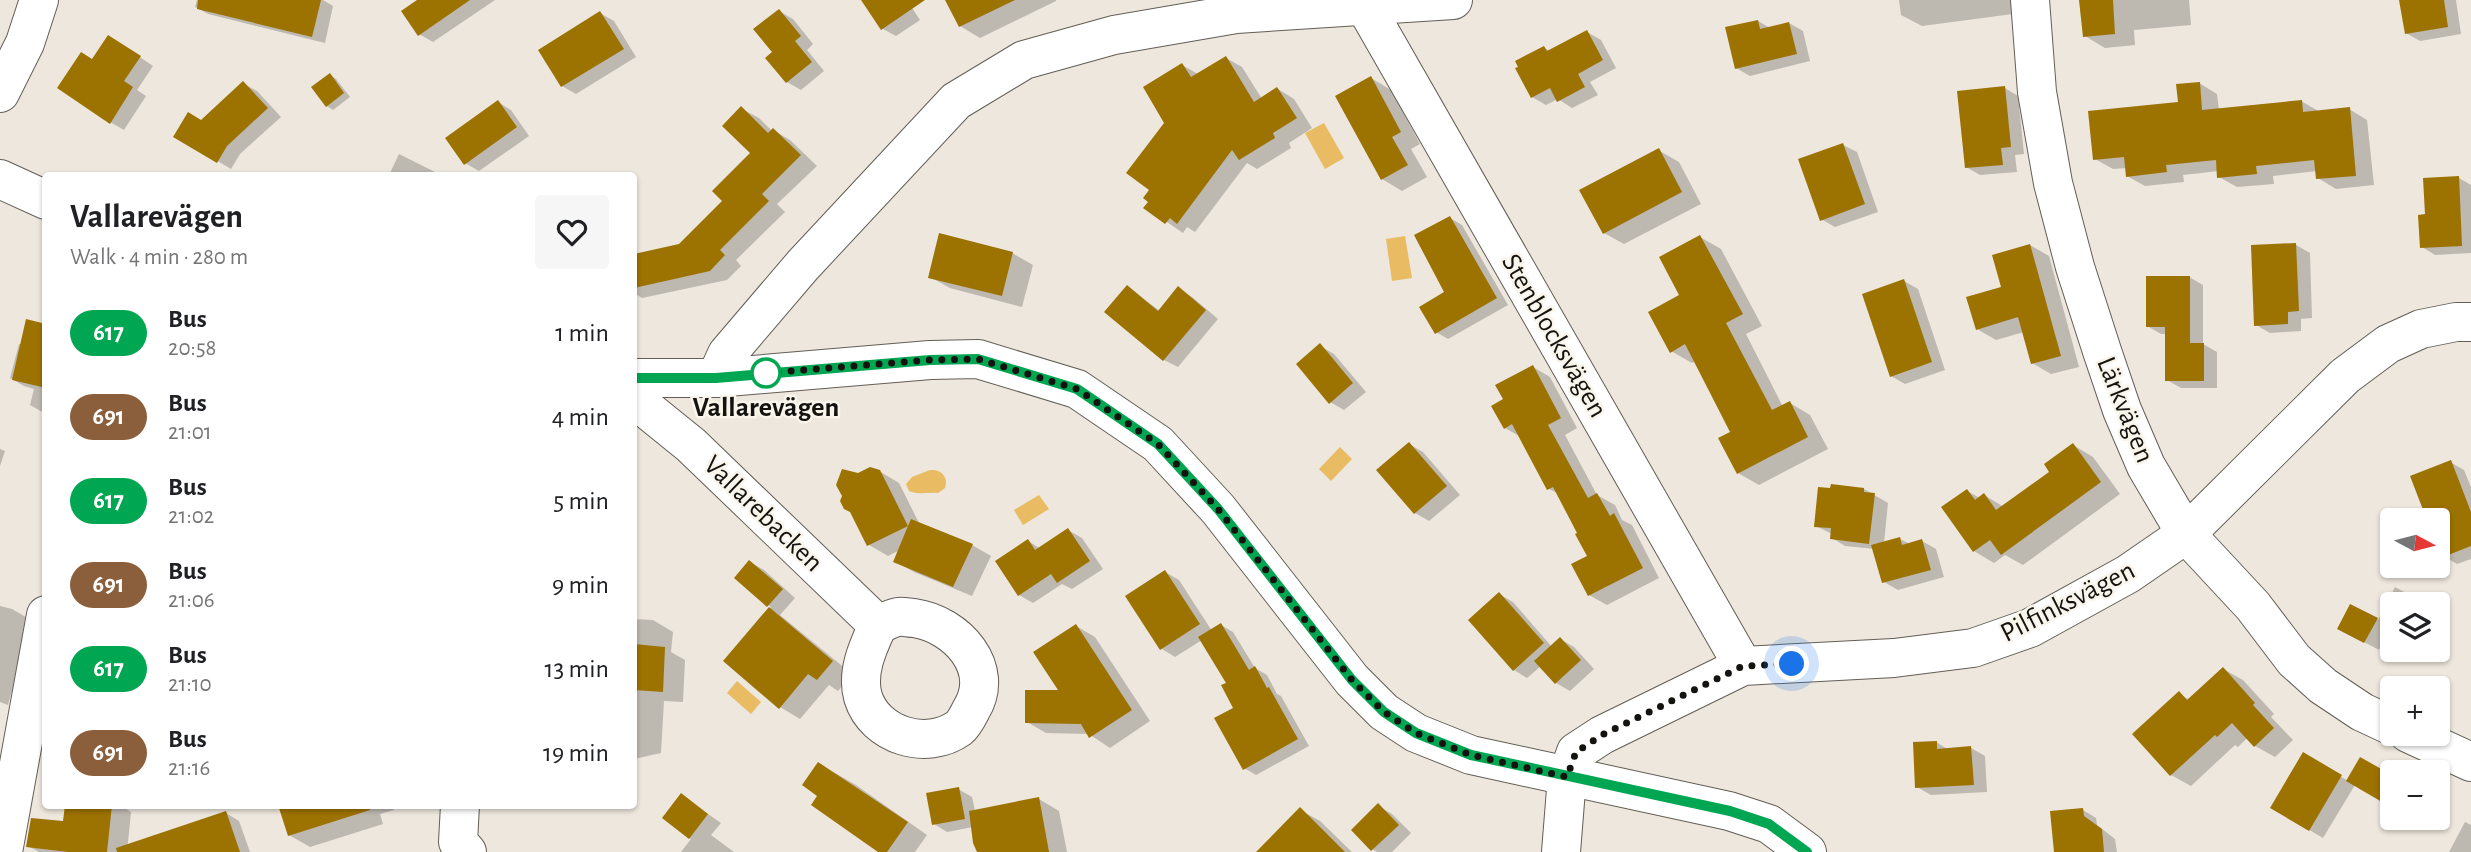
<!DOCTYPE html>
<meta charset="utf-8">
<style>
:root{--surface:#fff;--page:#f6f6f6;--text:#202124;--muted:#757577}
body{margin:0;font-family:"Alegreya Sans",sans-serif;background:var(--page);color:var(--text);height:100vh;display:flex;flex-direction:column;font-size:26px;white-space:nowrap}
*{box-sizing:border-box;margin:0}
p{font-size:23px;color:var(--muted)}
.icon{flex:none;width:38px;height:38px;fill:none;stroke:currentColor;stroke-width:2;stroke-linecap:round;stroke-linejoin:round}
.map{position:relative;flex:1;overflow:hidden}
.drawer{position:absolute;left:42px;top:172px;width:595px;height:637px;display:flex;flex-direction:column;background:var(--surface);border-radius:7px;box-shadow:0 2px 5px #0004}
.drawer>*{flex:none}
.badge{padding:0 14px;border-radius:23px;font-size:24px;line-height:46px}
.needle{width:46px;rotate:97deg}
.tools{position:absolute;left:2380px;top:508px;display:grid;gap:14px}
.tools a{display:grid;place-items:center;width:70px;height:70px;border-radius:7px;background:var(--surface);box-shadow:0 2px 5px #0004;font-size:35px}
.you{position:absolute;width:35px;height:35px;margin:-18px;border:5px solid #fff;border-radius:50%;background:#1a73e8;box-shadow:0 0 0 10px #1a73e833}
.map>.badge{position:absolute;translate:-50% -50%;box-shadow:0 0 0 4px #fff}
.round{display:grid;place-items:center;flex:none;width:74px;height:74px;border-radius:7px;background:var(--page)}
.head{display:flex;align-items:center;justify-content:space-between;height:119px;padding:0 28px}
h1{font-size:33px;font-weight:700;line-height:52px}
ul{padding:0;list-style:none}
li{display:flex;align-items:center;gap:21px;height:84px;padding:0 28px}
li div{flex:1}
li b{display:block;font-size:26px}
li em{font-style:normal}
li .badge{min-width:77px;font-weight:700;text-align:center}
.map>svg:first-child{display:block}
.water{fill:#e9bc63}
.shadow{fill:#0003}
.building{fill:#9c7201}
.lines{fill:none;stroke-linecap:round;stroke-linejoin:round}
.minor-casing{stroke:#635e56;stroke-width:40}
.minor{stroke:#fff;stroke-width:38}
.line-casing{stroke:#fff;stroke-width:16}
.line{stroke:#00a651;stroke-width:10}
.walk{stroke:#151310;stroke-width:7;stroke-dasharray:0 12.6}
.stop-dot{fill:#fff;stroke:#00a651;stroke-width:3.5}
.labels{text-anchor:middle;dominant-baseline:central;stroke-width:5;stroke-linejoin:round;paint-order:stroke}
.street-label{font-size:28px;fill:#151310;stroke:#faf5eb}
.stop-label{font-size:28px;font-weight:bold;fill:#151310;stroke:#faf5eb}
</style>
<div class="map">
<svg width="2471" height="852" viewBox="0 0 2471 852">
<rect width="100%" height="100%" fill="#ede7dd"/>
<!-- water -->
<g class="water">
<path d="M1324 123 1344 158 1325 169 1305 133Z"/>
<path d="M1405 236 1412 278 1392 281 1386 239Z"/>
<path d="M1340 447 1352 459 1331 481 1319 469Z"/>
<path d="M930 470C941 469 949 477 945 488L938 493C928 492 917 495 909 491L906 484 912 477Z"/>
<path d="M1039 495 1049 509 1023 525 1014 510Z"/>
<path d="M737 681 761 702 751 714 727 693Z"/>
</g>
<!-- shadow -->
<g class="shadow">
<path d="M197 0H323L333 6 325 43 208 14 195 7Z"/>
<path d="M420 0H495L433 42 419 34Z"/>
<path d="M863 0H907L920 20 896 36 883 29Z"/>
<path d="M947 0H1056V1L980 38 960 26Z"/>
<path d="M1899 0H2011L2013 14 1922 26 1901 15Z"/>
<path d="M2097 0H2189L2191 25 2134 30 2135 45 2105 48 2085 36Z"/>
<path d="M2401 0H2456L2461 34 2420 41 2406 33Z"/>
<path d="M779 11 793 19 813 44 807 50 824 71 801 90 787 82 768 58 774 52Z"/>
<path d="M600 13 614 21 636 57 576 94 562 86Z"/>
<path d="M1758 21 1770 28 1789 23 1803 31 1810 61 1750 76 1736 68 1727 29Z"/>
<path d="M1587 32 1601 40 1616 68 1590 82 1598 95 1572 108 1558 99 1546 105 1532 97 1544 48 1550 51Z"/>
<path d="M122 45 153 66 137 90 146 96 124 130 110 122 93 61Z"/>
<path d="M1226 58 1242 67 1262 99 1278 89 1294 99 1312 128 1289 143 1291 148 1257 169 1247 163 1195 232 1187 227 1183 233 1145 207 1150 201 1166 123 1182 65 1198 74Z"/>
<path d="M330 75 336 79 350 97 333 110 327 106Z"/>
<path d="M1371 78 1391 90 1420 144 1411 149 1427 177 1402 191 1382 179Z"/>
<path d="M2199 83 2217 94 2219 110 2301 101 2320 112 2349 109 2367 120 2374 185 2336 189 2318 178 2317 171 2273 176 2274 184 2237 187 2219 177V171L2183 175 2184 182 2145 186 2127 176V168L2113 169 2095 159 2180 103Z"/>
<path d="M244 84 257 91 281 117 240 154 231 169 176 136 202 122Z"/>
<path d="M2005 88 2018 96 2024 154 2015 155 2017 172 1980 175 1966 167Z"/>
<path d="M498 102 511 110 529 136 479 171 465 163Z"/>
<path d="M742 109 759 118 772 131 773 130 790 140 817 166 777 204 785 212 736 260 741 266 727 280 642 298 634 293V256L680 245 725 201 752 153Z"/>
<path d="M1843 145 1857 152 1878 212 1835 227 1821 219Z"/>
<path d="M1658 150 1679 162 1701 204 1624 244 1604 233Z"/>
<path d="M399 154 437 173 436 175H389Z"/>
<path d="M2459 178 2471 185V253L2435 255 2422 247 2427 216Z"/>
<path d="M1450 218 1462 225 1508 305 1448 339 1436 332 1447 293Z"/>
<path d="M1700 237 1721 249 1762 326 1746 334 1783 407 1790 403 1810 415 1828 449 1759 485 1738 473 1732 433 1696 361 1692 363 1671 351 1681 295Z"/>
<path d="M2030 245 2049 256 2079 367 2051 374 2032 363 2024 332 1996 340 1977 329Z"/>
<path d="M2296 245 2310 253 2312 318 2301 319V331L2270 333 2256 325Z"/>
<path d="M1012 253 1033 265 1022 307 950 288 930 277Z"/>
<path d="M2189 277 2203 285V344L2217 352V388H2181L2167 380V334H2161L2147 326Z"/>
<path d="M1904 281 1918 289 1945 370 1905 384 1891 376Z"/>
<path d="M1127 287 1160 311 1179 289 1192 297 1218 319 1178 367 1164 360Z"/>
<path d="M46 325V414L30 405 34 389 24 386 10 378 19 344H22Z"/>
<path d="M1320 346 1334 354 1366 392 1344 410 1330 402Z"/>
<path d="M1533 367 1550 377 1577 428 1565 435 1597 495 1615 505 1622 520 1632 525 1659 578 1607 605 1589 595V557L1559 494 1549 489 1521 437 1505 428V400Z"/>
<path d="M1409 444 1423 452 1460 495 1429 521 1415 513Z"/>
<path d="M2073 445 2093 457 2120 494 2023 565 2005 555 1994 563 1974 551 1967 491 1980 498 1984 495 2004 507 2051 472Z"/>
<path d="M0 449 5 451 0 466Z"/>
<path d="M2450 462 2464 470 2471 487V559L2457 564 2443 556 2438 543V520Z"/>
<path d="M879 471 899 483 920 525 972 545 991 556 972 596 914 572 895 561 900 550 888 556 869 545Z"/>
<path d="M1864 489 1888 503 1884 543 1900 539 1910 544 1922 541 1936 549 1944 577 1898 590 1884 582 1875 549 1845 546 1832 538V534L1816 526Z"/>
<path d="M1068 530 1082 538 1103 569 1072 589 1062 584 1033 603 1019 595 1028 541 1041 549Z"/>
<path d="M750 562 764 570 795 598 780 615 852 674 838 691 829 685 800 719 780 707 725 661 771 607 768 605Z"/>
<path d="M1165 572 1179 580 1212 631 1221 625 1233 632 1255 668 1267 675 1277 694 1281 696 1309 746 1256 775 1244 768 1235 708 1228 683 1202 640 1175 657 1162 649 1128 596Z"/>
<path d="M2395 587 2426 604H2392V647L2382 642 2379 650 2353 636 2350 606 2378 620Z"/>
<path d="M1499 594 1513 602 1552 647 1560 639 1574 647 1594 669 1570 691 1556 683 1541 666 1527 678 1514 670Z"/>
<path d="M0 606 12 609 31 620 8 705 0 702Z"/>
<path d="M634 619 653 620 673 632 671 652 685 660 683 702 664 701 661 753 634 759Z"/>
<path d="M1076 626 1095 637 1150 721 1110 748 1089 734 1046 733 1027 722 1062 692Z"/>
<path d="M2396 649H2414L2410 657Z"/>
<path d="M2223 669 2243 680 2274 714 2271 717 2293 740 2275 757 2255 746 2248 737 2238 747 2235 745 2191 786 2171 775 2179 694 2190 700Z"/>
<path d="M1936 742 1949 750 1971 748 1985 756 1987 792 1931 795 1917 787Z"/>
<path d="M2304 754 2348 781 2360 759 2392 777V807L2355 785 2323 838 2272 808Z"/>
<path d="M819 764 856 785 927 835 915 852H883Z"/>
<path d="M958 789 972 797 975 811 1039 799 1059 811 1067 852H979L976 850 973 827 947 832 934 824Z"/>
<path d="M681 795 721 823 711 835 734 852H681L691 839 664 818Z"/>
<path d="M67 805H120L131 812 127 852H39L28 846 65 823Z"/>
<path d="M280 805H392L394 810 380 814 383 824 310 847 289 835Z"/>
<path d="M1378 806 1392 814 1411 833 1392 852H1377L1372 849Z"/>
<path d="M1300 810 1320 821 1352 852H1258Z"/>
<path d="M2083 810 2096 818 2097 825 2115 839 2117 852H2055Z"/>
<path d="M226 813 239 821 250 852H164Z"/>
<path d="M2465 822 2471 825V852H2449Z"/>
</g>
<!-- building -->
<g class="building">
<path d="M198 0H321L312 37 197 9Z"/>
<path d="M417 0H470L418 36 401 11Z"/>
<path d="M861 0H925L881 30Z"/>
<path d="M945 0H1015L959 27Z"/>
<path d="M2079 0H2113L2115 34 2083 37Z"/>
<path d="M2399 0H2444L2448 27 2405 34Z"/>
<path d="M779 9 801 36 795 41 812 62 786 83 765 58 772 52 753 29Z"/>
<path d="M600 11 624 49 561 87 538 50Z"/>
<path d="M1758 20 1760 29 1789 22 1797 54 1735 69 1725 27Z"/>
<path d="M1587 30 1603 60 1578 74 1585 87 1557 102 1550 88 1531 98 1515 68 1518 67 1515 61 1544 46 1547 51Z"/>
<path d="M108 35 141 56 124 81 133 87 110 124 57 88 81 52 92 59Z"/>
<path d="M1226 56 1254 102 1277 87 1297 118 1273 133 1275 138 1239 160 1232 150 1177 224 1170 218 1165 224 1143 208 1148 202 1143 198 1149 190 1126 173 1164 123 1143 87 1182 63 1191 77Z"/>
<path d="M330 73 344 93 326 107 311 87Z"/>
<path d="M1371 76 1401 132 1392 137 1408 165 1381 180 1335 96Z"/>
<path d="M243 81 268 108 227 146 217 163 173 137 188 112 201 120Z"/>
<path d="M2200 82 2202 110 2302 100 2303 112 2350 107 2356 176 2316 179 2314 160 2256 166 2257 174 2217 178 2216 160 2166 165 2167 172 2126 177 2124 157 2093 160 2088 111 2178 102 2176 84Z"/>
<path d="M2005 86 2011 147 2001 148 2003 165 1965 168 1957 91Z"/>
<path d="M498 100 517 127 464 165 445 138Z"/>
<path d="M741 106 768 133 773 128 801 155 762 194 769 201 720 250 725 255 710 271 634 288V254L679 244 722 201 712 191 750 153 722 126Z"/>
<path d="M1843 143 1865 204 1820 221 1798 159Z"/>
<path d="M1659 148 1682 192 1603 234 1579 190Z"/>
<path d="M2459 176 2462 246 2420 248 2418 215 2425 214 2423 178Z"/>
<path d="M1450 216 1497 298 1435 334 1419 307 1444 292 1414 235Z"/>
<path d="M939 233 1013 252 1002 296 928 278Z"/>
<path d="M1700 235 1743 314 1726 323 1772 410 1790 401 1808 437 1737 474 1718 438 1730 432 1685 344 1670 353 1648 312 1679 295 1659 257Z"/>
<path d="M2296 243 2299 311 2288 312V324L2254 326 2251 245Z"/>
<path d="M2030 244 2061 356 2031 364 2018 317 1976 330 1966 297 2001 287 1992 255Z"/>
<path d="M2146 276H2190V343H2204V381H2165V327H2146Z"/>
<path d="M1904 279 1932 362 1890 377 1862 294Z"/>
<path d="M1127 285 1158 311 1178 286 1206 310 1163 361 1104 312Z"/>
<path d="M26 319 46 324V388L12 380Z"/>
<path d="M1320 343 1353 383 1329 404 1296 364Z"/>
<path d="M1533 365 1561 418 1548 425 1588 498 1597 493 1610 516 1614 513 1643 568 1588 596 1571 564 1587 556 1575 534 1577 533 1553 487 1547 490 1512 424 1504 429 1491 406 1503 399 1495 385Z"/>
<path d="M1409 442 1447 486 1414 514 1376 470Z"/>
<path d="M2073 443 2101 482 2001 555 1990 540 1973 552 1941 507 1967 489 1975 500 1984 493 1996 510 2049 472 2044 464Z"/>
<path d="M2451 460 2471 512V546L2438 559V520H2427L2410 476Z"/>
<path d="M870 467 880 470 908 526 911 519 973 544 953 587 893 562 908 526 867 546 850 512 844 509 840 501 842 496 836 485 842 469 858 473Z"/>
<path d="M1831 484 1864 488V492L1875 493 1869 544 1830 539 1831 528 1814 527 1818 487 1830 488Z"/>
<path d="M1068 528 1090 561 1057 583 1051 574 1018 596 995 561 1028 539 1035 550Z"/>
<path d="M1900 537 1902 545 1922 539 1931 570 1882 583 1871 545Z"/>
<path d="M749 560 783 589 767 607 734 578Z"/>
<path d="M1165 570 1200 624 1160 650 1125 596Z"/>
<path d="M1499 592 1544 643 1513 671 1468 620Z"/>
<path d="M2350 604 2378 618 2364 643 2337 629Z"/>
<path d="M769 607 833 661 817 680 808 674 779 709 723 661Z"/>
<path d="M1221 623 1249 670 1255 666 1267 688 1269 687 1298 739 1243 770 1214 718 1233 708 1221 685 1226 683 1198 637Z"/>
<path d="M1076 624 1132 710 1089 738 1081 724 1025 723V690H1058L1033 652Z"/>
<path d="M1560 637 1581 660 1555 684 1534 661Z"/>
<path d="M634 644 665 647 663 692 634 690Z"/>
<path d="M2223 667 2255 703 2253 705 2274 728 2254 747 2232 723 2217 737 2215 735 2170 776 2132 734 2179 691 2187 700Z"/>
<path d="M1937 741V749L1971 746 1974 785 1915 788 1913 742Z"/>
<path d="M2303 752 2342 775 2309 831 2270 808Z"/>
<path d="M2360 757 2392 775V784L2382 802 2346 781Z"/>
<path d="M818 762 908 822 887 852H878L811 805 817 796 802 785Z"/>
<path d="M959 787 965 819 932 825 926 793Z"/>
<path d="M681 793 708 814 689 839 662 818Z"/>
<path d="M1039 797 1049 852H977L973 843 969 811Z"/>
<path d="M1378 803 1399 825 1371 851 1351 830Z"/>
<path d="M65 805H112L107 852H68L26 847 31 818 63 821Z"/>
<path d="M278 805H369L370 810 288 836Z"/>
<path d="M1300 807 1345 852H1256Z"/>
<path d="M2083 808 2084 816 2102 829 2104 852H2054L2050 811Z"/>
<path d="M226 811 240 852H117L116 848Z"/>
</g>
<g class="lines">
<defs>
<g id="minor">
<path d="M2030 0 2037 92 2053 183 2075 267 2102 351 2122 410 2146 466 2186 534 2253 606 2294 660 2323 686 2362 712 2392 726"/>
<path d="M1365 6 1743 666"/>
<path d="M0 93 25 43 39 0"/>
<path d="M0 179 46 200"/>
<path d="M634 378H716L930 360 978 359 1077 389 1158 444 1218 509 1352 680 1384 712 1416 733 1471 755 1729 811 1769 824 1807 852"/>
<path d="M716 378 727 354 803 265 956 101 1024 60 1114 35 1236 14 1453 0"/>
<path d="M644 407 691 445 878 625C868 647 856 672 863 697 875 736 927 751 959 728 964 724 968 716 971 710 997 668 956 624 914 618 909 618 903 616 898 617 892 618 884 622 878 625"/>
<path d="M2408 733 2471 762"/>
<path d="M460 805 458 842 467 852"/>
<path d="M3 852 46 615"/>
<path d="M1561 852 1567 777 1576 752 1602 735 1743 666 1894 658 1973 648 2030 628 2128 574 2186 534 2345 376 2388 344 2421 329 2456 322H2471"/>
</g>
</defs>
<!-- minor casing -->
<use href="#minor" class="minor-casing"/>
<!-- minor -->
<use href="#minor" class="minor"/>
</g>
<g class="lines">
<defs>
<path id="line" d="M634 378H716L930 360 978 359 1077 389 1158 444 1218 509 1352 680 1384 712 1416 733 1471 755 1730 811 1769 824 1807 852"/>
</defs>
<!-- line casing -->
<use href="#line" class="line-casing"/>
<!-- line -->
<use href="#line" class="line"/>
<!-- walk -->
<path class="walk" d="M766 373 930 360 978 359 1077 389 1158 444 1218 509 1352 680 1384 712 1416 733 1471 755 1567 777 1576 752 1602 735 1743 666 1792 664"/>
</g>
<!-- markers -->
<circle class="stop-dot" cx="766" cy="373" r="14"/>
<g class="labels">
<!-- street labels -->
<g class="street-label">
<text transform="translate(1554 336) rotate(60)">Stenblocksvägen</text>
<text transform="translate(2125 410) rotate(68)">Lärkvägen</text>
<text transform="translate(763 514) rotate(44)">Vallarebacken</text>
<text transform="translate(2068 602) rotate(-27)">Pilfinksvägen</text>
</g>
<!-- stop labels -->
<g class="stop-label">
<text x="766" y="408">Vallarevägen</text>
</g>
</g>
</svg>
<div class="tools">
<a><svg class="needle" viewBox="-14 -14 28 28"><path d="M0-13l5 13h-10z" fill="#e53935"/><path d="M0 13l5-13h-10z" fill="#757577"/></svg></a>
<a><svg class="icon" aria-label="layers" viewBox="0 0 24 24"><path d="M12 4l9 5-9 5-9-5zM3 14l9 5 9-5"/></svg></a>
<a>+</a>
<a>−</a>
</div>
<div class="you" style="left:1792px;top:664px"></div>
<section class="drawer">
<div class="head"><div><h1>Vallarevägen</h1><p>Walk · 4 min · 280 m</p></div><a class="round"><svg class="icon" aria-label="heart" viewBox="0 0 24 24"><path d="M12 20l-8-8c-3-5 5-10 8-4 3-6 11-1 8 4z"/></svg></a></div>
<ul>
<li><span class="badge" style="background:#00a651;color:#fff">617</span><div><b>Bus</b><p>20:58</p></div><em>1 min</em></li>
<li><span class="badge" style="background:#8b5e3c;color:#fff">691</span><div><b>Bus</b><p>21:01</p></div><em>4 min</em></li>
<li><span class="badge" style="background:#00a651;color:#fff">617</span><div><b>Bus</b><p>21:02</p></div><em>5 min</em></li>
<li><span class="badge" style="background:#8b5e3c;color:#fff">691</span><div><b>Bus</b><p>21:06</p></div><em>9 min</em></li>
<li><span class="badge" style="background:#00a651;color:#fff">617</span><div><b>Bus</b><p>21:10</p></div><em>13 min</em></li>
<li><span class="badge" style="background:#8b5e3c;color:#fff">691</span><div><b>Bus</b><p>21:16</p></div><em>19 min</em></li>
</ul>
</section>
</div>
